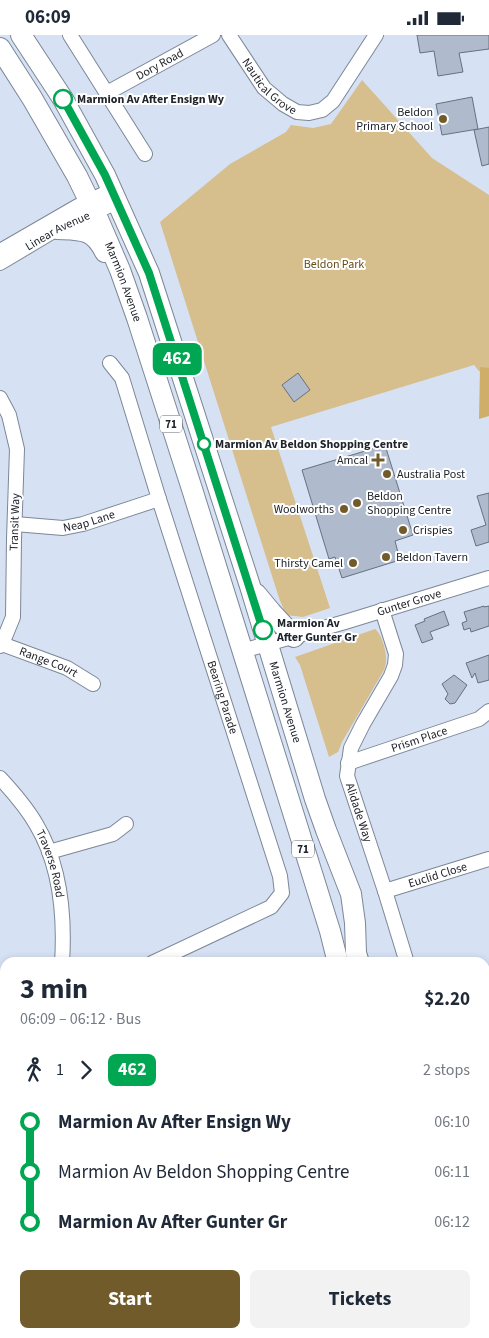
<!DOCTYPE html>
<meta charset="utf-8">
<style>
:root{--surface:#fff;--page:#f2f2f3;--text:#1f2937;--muted:#747a83;--accent:#715b2b}
body{margin:0;font-family:"Source Sans 3",sans-serif;background:var(--page);color:var(--text);height:100vh;display:flex;flex-direction:column;font-size:19px;white-space:nowrap}
*{box-sizing:border-box;margin:0}
p{font-size:16px;color:var(--muted)}
.icon{flex:none;width:28px;height:28px;fill:none;stroke:currentColor;stroke-width:2;stroke-linecap:round;stroke-linejoin:round}
.map{position:relative;flex:1;overflow:hidden}
.side{position:absolute;left:0px;top:922px;width:490px;height:381px;display:flex;flex-direction:column;background:var(--surface);border-radius:15px 15px 0 0;box-shadow:0 2px 8px #0003}
.side>*{flex:none}
.badge{padding:0 10px;border-radius:8px;font-size:18px;line-height:32px}
.map>.badge{position:absolute;translate:-50% -50%;box-shadow:0 0 0 2px #fff}
.legs{display:flex;align-items:center;gap:8px;height:55px;padding:0 20px;font-size:16px}
.legs p{margin-inline-start:auto}
.summary{display:flex;align-items:center;justify-content:space-between;height:85px;padding:0 20px}
h1{font-size:28px;font-weight:700;line-height:38px}
.button{display:flex;gap:10px;margin-top:auto;padding:10px 20px}
.button a{flex:1;height:58px;border-radius:8px;background:var(--accent);color:#fff;font-size:20px;font-weight:700;line-height:58px;text-align:center}
.button a+a{background:var(--page);color:var(--text)}
ul{padding:0 20px;list-style:none}
li{display:flex;align-items:center;gap:18px;height:50px;font-size:19px}
li i{display:grid;place-items:center;width:8px;height:100%;margin:0 6px;background:currentColor}
li i::after{content:'';width:12px;height:12px;margin:-6px;border:4px solid;border-radius:50%;background:var(--surface)}
li p{margin-inline-start:auto}
li:first-child i{background:linear-gradient(#0000 50%,currentColor 0)}
li:last-child i{background:linear-gradient(currentColor 50%,#0000 0)}
.status{display:flex;justify-content:space-between;align-items:center;height:35px;padding:0 25px;background:var(--surface);direction:ltr}
.status svg{height:14px;fill:currentColor}
.map>svg:first-child{display:block}
.green{fill:#d6be8d}
.water{fill:#cfae6a}
.building{fill:#afbbcc;stroke:#667180}
.lines{fill:none;stroke-linecap:round;stroke-linejoin:round}
.minor-casing{stroke:#7c8797;stroke-width:16}
.major-casing{stroke:#7c8797;stroke-width:20}
.highway-casing{stroke:#7c8797;stroke-width:22}
.minor{stroke:#fff;stroke-width:14}
.major{stroke:#fff;stroke-width:18}
.highway{stroke:#fff;stroke-width:20}
.line-1-casing{stroke:#fff;stroke-width:11}
.line-1{stroke:#00a651;stroke-width:8}
.stop-1-dot{fill:#fff;stroke:#00a651;stroke-width:2.5}
.poi-dot{fill:#715b2b;stroke:#fff;stroke-width:2}
.labels{text-anchor:middle;dominant-baseline:central;stroke-width:4;stroke-linejoin:round;paint-order:stroke}
.shield{fill:#fff;stroke:#63666b;stroke-width:1}
.shield-label{font-size:11px;font-weight:bold;fill:#20242b}
.street-label{font-size:12px;fill:#20242b;stroke:#fff}
.stop-label{font-size:12px;font-weight:bold;fill:#20242b;stroke:#fff;text-anchor:start}
.poi-label{font-size:12px;fill:#20242b;stroke:#fff;text-anchor:end}
.park-label{font-size:12px;fill:#654e19;stroke:#fff}
</style>
<div class="status"><b>06:09</b><svg viewBox="0 0 49 12"><path d="M0 12V9h3v3zM5 12V6h3v6zM10 12V3h3v9zM15 12V0h3v12zM26 1h20v11H26zM47 4h2v5h-2z"/></svg></div>
<div class="map">
<svg width="489" height="1303" viewBox="0 0 489 1303">
<rect width="100%" height="100%" fill="#d6e2f4"/>
<!-- green -->
<g class="green">
<path d="M362 45 432 123 489 160V337L479 336 474 330 271 392 330 573 303 582 286 580 279 563 160 187 230 129 286 97 291 90 313 93 331 89Z"/>
<path d="M375 594C382 599 387 618 386 626 386 629 385 632 384 635L342 707 338 717 329 722 300 630 295 622Z"/>
<path d="M489 1166V1241L485 1228V1167Z"/>
<path d="M50 1299H428L430 1303H48Z"/>
</g>
<!-- water -->
<path class="water" d="M480 332 489 333V381L479 384Z"/>
<!-- building -->
<g class="building">
<path d="M417 0H489V14L459 18 463 37 438 41 434 16 420 18Z"/>
<path d="M472 62 478 94 442 100 436 69Z"/>
<path d="M489 92V129L482 131 474 95Z"/>
<path d="M298 338 310 355 294 367 282 350Z"/>
<path d="M385 410 413 500 395 506 400 525 342 543 335 522 329 524 302 435Z"/>
<path d="M489 458V507L476 511 471 495 486 490 477 461Z"/>
<path d="M484 571V572L489 571V591L471 597 470 593 464 595 462 588 467 586 464 577Z"/>
<path d="M444 576 449 590 430 597 433 604 422 608 415 590 425 586 424 584Z"/>
<path d="M489 620V645L478 648 475 638 472 643 466 628Z"/>
<path d="M454 640 467 650 455 668 450 669 445 664 448 659 442 649Z"/>
</g>
<g class="lines">
<defs>
<g id="minor">
<path d="M70 0 145 119"/>
<path id="s1" d="M229 0 264 53 283 69 297 77 309 78 322 75 333 66 376 0"/>
<path id="s2" d="M107 58 213 0"/>
<path d="M0 216 78 171 112 155"/>
<path id="s3" d="M0 228 57 194 117 167"/>
<path id="s4" d="M110 328 122 343 159 464 280 841 282 858 271 872 152 928"/>
<path d="M0 363 9 380 17 414 14 504 13 582 2 609 0 611"/>
<path id="s5" d="M15 489 63 493 83 489 159 464"/>
<path id="s6" d="M382 575 396 619 395 630 391 641 363 689 351 713 347 741 385 856 407 928"/>
<path id="s7" d="M2 609 67 633 93 649"/>
<path id="s8" d="M242 616 345 587 489 543"/>
<path id="s9" d="M348 728 479 684 489 676"/>
<path id="s10" d="M0 743C13 757 26 772 36 789 60 829 65 881 62 928"/>
<path d="M49 817 113 799 126 789"/>
<path id="s11" d="M385 856 489 824"/>
<path d="M485 969 489 968"/>
<path d="M0 1165 5 1170"/>
</g>
<path id="major" d="M0 1237 5 1230"/>
<g id="highway">
<path id="s12" d="M21 0 63 64 105 140 149 238 250 551 315 764 326 795 351 859 355 888 356 918 359 928"/>
<path id="s13" d="M0 13 32 63 77 141 98 184 120 235 137 283 192 454 330 896 338 928"/>
<path d="M57 194C81 195 93 193 105 217"/>
<path d="M256 559 271 577 294 602"/>
<path d="M485 1268 489 1278"/>
<path d="M485 1296 488 1303"/>
<path d="M458 1299 460 1303"/>
</g>
</defs>
<!-- minor casing -->
<use href="#minor" class="minor-casing"/>
<!-- major casing -->
<use href="#major" class="major-casing"/>
<!-- highway casing -->
<use href="#highway" class="highway-casing"/>
<!-- minor -->
<use href="#minor" class="minor"/>
<!-- major -->
<use href="#major" class="major"/>
<!-- highway -->
<use href="#highway" class="highway"/>
</g>
<g class="lines">
<defs>
<path id="line-1" d="M63 64 105 140 149 238 263 595"/>
</defs>
<!-- line-1 casing -->
<use href="#line-1" class="line-1-casing"/>
<!-- line-1 -->
<use href="#line-1" class="line-1"/>
</g>
<!-- markers -->
<g class="stop-1-dot">
<circle cx="63" cy="64" r="9"/>
<circle cx="204" cy="409" r="6"/>
<circle cx="263" cy="595" r="9"/>
</g>
<g class="poi-dot">
<circle cx="443" cy="84" r="5"/>
<path d="M375.5 417.5h5v5h5v5h-5v5h-5v-5h-5v-5h5z"/>
<circle cx="387" cy="439" r="5"/>
<circle cx="357" cy="468" r="5"/>
<circle cx="344" cy="474" r="5"/>
<circle cx="403" cy="495" r="5"/>
<circle cx="386" cy="522" r="5"/>
<circle cx="353" cy="528" r="5"/>
</g>
<g class="labels">
<!-- shield labels -->
<g class="shield">
<rect x="160" y="380.5" width="22" height="17" rx="4"/>
<rect x="292" y="805.5" width="22" height="17" rx="4"/>
</g>
<g class="shield-label">
<text x="171" y="389">71</text>
<text x="303" y="814">71</text>
</g>
<!-- street labels -->
<g class="street-label">
<text stroke="none"><textPath href="#s2" startOffset="60">Dory Road</textPath></text>
<text stroke="none"><textPath href="#s1" startOffset="66">Nautical Grove</textPath></text>
<text stroke="none"><textPath href="#s3" startOffset="66">Linear Avenue</textPath></text>
<text stroke="none"><textPath href="#s13" startOffset="265">Marmion Avenue</textPath></text>
<text stroke="none"><textPath href="#s5" startOffset="75">Neap Lane</textPath></text>
<text transform="translate(15 487) rotate(-88)">Transit Way</text>
<text stroke="none"><textPath href="#s8" startOffset="174">Gunter Grove</textPath></text>
<text stroke="none"><textPath href="#s7" startOffset="50">Range Court</textPath></text>
<text stroke="none"><textPath href="#s4" startOffset="354">Bearing Parade</textPath></text>
<text stroke="none"><textPath href="#s12" startOffset="721">Marmion Avenue</textPath></text>
<text stroke="none"><textPath href="#s9" startOffset="75">Prism Place</textPath></text>
<text stroke="none"><textPath href="#s6" startOffset="218">Alidade Way</textPath></text>
<text stroke="none"><textPath href="#s10" startOffset="101">Traverse Road</textPath></text>
<text stroke="none"><textPath href="#s11" startOffset="55">Euclid Close</textPath></text>
</g>
<!-- stop labels -->
<g class="stop-label">
<text x="77" y="64">Marmion Av After Ensign Wy</text>
<text x="215" y="409">Marmion Av Beldon Shopping Centre</text>
<text x="277" y="588">Marmion Av<tspan x="277" dy="14">After Gunter Gr</tspan></text>
</g>
<!-- poi labels -->
<g class="poi-label">
<text x="433" y="77">Beldon<tspan x="433" dy="14">Primary School</tspan></text>
<text x="368" y="425">Amcal</text>
<text x="397" y="439" text-anchor="start">Australia Post</text>
<text x="367" y="461" text-anchor="start">Beldon<tspan x="367" dy="14">Shopping Centre</tspan></text>
<text x="334" y="474">Woolworths</text>
<text x="413" y="495" text-anchor="start">Crispies</text>
<text x="396" y="522" text-anchor="start">Beldon Tavern</text>
<text x="343" y="528">Thirsty Camel</text>
</g>
<!-- park labels -->
<g class="park-label">
<text x="334" y="229">Beldon Park</text>
</g>
</g>
</svg>
<b class="badge" style="left:177px;top:324px;background:#00a651;color:#fff">462</b>
<section class="side">
<div class="summary"><div><h1>3 min</h1><p>06:09 – 06:12 · Bus</p></div><b>$2.20</b></div>
<div class="legs"><svg class="icon" aria-label="walk" viewBox="0 0 24 24"><circle cx="13" cy="4" r="2"/><path d="M13 8l-2 6 4 7M11 14l-3 7M7 12l3-4h3l4 4"/></svg>1<svg class="icon" aria-label="forward" viewBox="0 0 24 24"><path d="M9 5l7 7-7 7"/></svg><b class="badge" style="background:#00a651;color:#fff">462</b><p>2 stops</p></div>
<ul>
<li><i style="color:#00a651"></i><b>Marmion Av After Ensign Wy</b><p>06:10</p></li>
<li><i style="color:#00a651"></i><span>Marmion Av Beldon Shopping Centre</span><p>06:11</p></li>
<li><i style="color:#00a651"></i><b>Marmion Av After Gunter Gr</b><p>06:12</p></li>
</ul>
<div class="button"><a>Start</a><a>Tickets</a></div>
</section>
</div>
